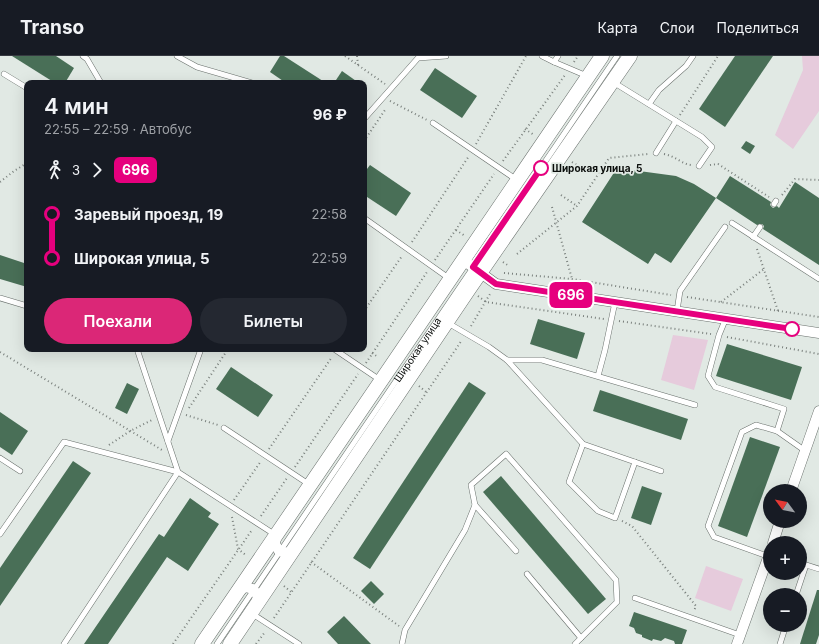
<!DOCTYPE html>
<html lang="ru">
<meta charset="utf-8">
<style>
:root{--surface:#171b24;--page:#242831;--text:#f1f3f6;--muted:#9ea1a6;--line:#363941;--accent:#db2777}
body{margin:0;font-family:Inter,sans-serif;background:var(--page);color:var(--text);height:100vh;display:flex;flex-direction:column;font-size:15px;white-space:nowrap}
*{box-sizing:border-box;margin:0}
p{font-size:13px;color:var(--muted)}
.icon{flex:none;width:22px;height:22px;fill:none;stroke:currentColor;stroke-width:2;stroke-linecap:round;stroke-linejoin:round}
.map{position:relative;flex:1;overflow:hidden}
.drawer{position:absolute;left:24px;top:24px;width:343px;height:272px;display:flex;flex-direction:column;background:var(--surface);border-radius:8px;box-shadow:0 4px 16px #0002}
.drawer>*{flex:none}
.badge{padding:0 8px;border-radius:6px;font-size:14px;line-height:26px}
.needle{width:26px;rotate:302deg}
.fabs{position:absolute;left:763px;top:428px;display:grid;gap:8px}
.fabs a{display:grid;place-items:center;width:44px;height:44px;border-radius:50%;background:var(--surface);box-shadow:0 4px 16px #0002;font-size:20px}
.map>.badge{position:absolute;translate:-50% -50%;box-shadow:0 0 0 2px #fff}
.legs{display:flex;align-items:center;gap:6px;height:44px;padding:0 20px;font-size:13px}
.legs p{margin-inline-start:auto}
.headline{display:flex;align-items:center;justify-content:space-between;height:68px;padding:0 20px}
h1{font-size:22px;font-weight:600;line-height:30px}
.button{display:flex;gap:8px;margin-top:auto;padding:8px 20px}
.button a{flex:1;height:46px;border-radius:24px;background:var(--accent);color:#fff;font-size:16px;font-weight:600;line-height:46px;text-align:center}
.button a+a{background:var(--page);color:var(--text)}
ul{padding:0 20px;list-style:none}
li{display:flex;align-items:center;gap:14px;height:44px;font-size:15px}
li i{display:grid;place-items:center;width:6px;height:100%;margin:0 5px;background:currentColor}
li i::after{content:'';width:10px;height:10px;margin:-5px;border:3px solid;border-radius:50%;background:var(--surface)}
li p{margin-inline-start:auto}
li:first-child i{background:linear-gradient(#0000 50%,currentColor 0)}
li:last-child i{background:linear-gradient(currentColor 50%,#0000 0)}
header{display:flex;align-items:center;gap:24px;box-sizing:border-box;height:56px;padding:0 20px;background:var(--surface);border-bottom:1px solid var(--line)}
header strong{font-size:19px}
nav{display:flex;gap:22px;margin-inline-start:auto;font-size:14px}
.map>svg:first-child{display:block}
.green{fill:#e6cbdc}
.building{fill:#496f57}
.lines{fill:none;stroke-linecap:round;stroke-linejoin:round}
.service-casing{stroke:#69706c;stroke-width:6}
.minor-casing{stroke:#69706c;stroke-width:11}
.secondary-casing{stroke:#69706c;stroke-width:15}
.path{stroke:#7a807d;stroke-width:2;stroke-dasharray:1 3;stroke-linecap:butt}
.service{stroke:#fff;stroke-width:5}
.minor{stroke:#fff;stroke-width:10}
.secondary{stroke:#fff;stroke-width:14}
.line-1-casing{stroke:#fff;stroke-width:9}
.line-1{stroke:#e6007e;stroke-width:6}
.stop-1-dot{fill:#fff;stroke:#e6007e;stroke-width:2}
.labels{text-anchor:middle;dominant-baseline:central;stroke-width:3.5;stroke-linejoin:round;paint-order:stroke}
.stop-label{font-size:10px;font-weight:bold;fill:#0a0d0b;stroke:#e1e9e4;text-anchor:start}
.street-label{font-size:10px;fill:#0a0d0b;stroke:#e1e9e4}
</style>
<header>
<strong>Transo</strong>
<nav><a>Карта</a><a>Слои</a><a>Поделиться</a></nav>
</header>
<div class="map">
<svg width="819" height="588" viewBox="0 0 819 588">
<rect width="100%" height="100%" fill="#e1e9e4"/>
<!-- green -->
<g class="green">
<path d="M802 0H819V55L793 93 775 79 803 14Z"/>
<path d="M673 279 708 284 694 334 661 324Z"/>
<path d="M706 510 743 523 731 555 695 542Z"/>
</g>
<!-- building -->
<g class="building">
<path d="M12 0H56L74 12 65 27H55Z"/>
<path d="M280 0H284L326 27H286L270 16Z"/>
<path d="M735 0H773L725 71 699 53Z"/>
<path d="M435 12 477 40 462 62 420 34Z"/>
<path d="M342 15 359 27H334Z"/>
<path d="M746 85 755 90 750 98 741 92Z"/>
<path d="M370 109 411 137 396 160 364 139V117Z"/>
<path d="M617 112 676 120 694 128 716 142 671 207 655 197 648 208 582 166Z"/>
<path d="M730 120 771 146 770 149 773 152 777 150 779 152 795 126 819 142V209L763 173 764 170 762 168 757 169 716 142Z"/>
<path d="M0 199 27 208V231L0 223Z"/>
<path d="M538 263 585 277 577 303 530 288Z"/>
<path d="M727 288 802 311 791 344 716 320Z"/>
<path d="M231 311 273 339 258 361 216 333Z"/>
<path d="M469 326 486 337 370 513 353 502Z"/>
<path d="M127 327 139 333 127 358 115 352Z"/>
<path d="M600 334 688 363 681 384 593 355Z"/>
<path d="M0 356 28 375 12 399 0 391Z"/>
<path d="M750 381 780 391 747 481 718 470Z"/>
<path d="M73 405 91 417 0 550V512Z"/>
<path d="M501 420 606 543 588 558 483 436Z"/>
<path d="M642 430 662 437 651 469 631 462Z"/>
<path d="M190 442 211 457 208 461 219 468 188 515 167 501 108 588H84L159 478 164 481Z"/>
<path d="M371 525 384 538 374 548 361 535Z"/>
<path d="M817 534H819V579L816 588H800Z"/>
<path d="M634 556 687 574 682 588H675L674 585 665 582 661 585 653 583 652 585 642 581V579L636 577 634 572 629 570Z"/>
<path d="M344 560 371 588H338L327 576Z"/>
</g>
<g class="lines">
<defs>
<g id="service">
<path d="M83 0 87 3 101 27"/>
<path d="M177 0 197 11 252 27"/>
<path d="M542 0 554 6 587 20"/>
<path d="M554 6 558 0"/>
<path d="M4 18 27 32"/>
<path d="M613 26 702 81 712 91 699 110"/>
<path d="M649 48 659 34 686 10 693 0"/>
<path d="M364 63 418 2 446 0"/>
<path d="M433 67 517 124"/>
<path d="M656 97 676 65"/>
<path d="M774 148 776 145"/>
<path d="M364 162 450 223"/>
<path d="M732 167 819 223"/>
<path d="M753 181 760 171"/>
<path d="M0 242 27 250"/>
<path d="M677 255 680 235 725 171"/>
<path d="M726 262 719 279 708 320 715 331 784 353 777 375"/>
<path d="M448 267 489 291 507 304 583 388 661 415"/>
<path d="M334 293 380 324"/>
<path d="M507 304H542L695 349"/>
<path d="M598 320 605 294 615 246"/>
<path d="M224 372 310 429"/>
<path d="M168 385 201 293"/>
<path d="M583 388 569 426 598 455 615 462 635 406"/>
<path d="M0 402 20 415"/>
<path d="M475 449 516 495"/>
<path d="M0 478 64 386 178 416 274 478"/>
<path d="M770 501 714 481 708 470 742 376 756 369 777 375 804 394"/>
<path d="M800 507 819 513"/>
<path d="M527 518 581 582"/>
<path d="M796 539 806 509"/>
<path d="M635 542 740 579"/>
<path d="M251 557 299 588"/>
<path d="M64 588 178 416 137 293"/>
<path id="s1" d="M217 588 617 0"/>
<path d="M402 588 405 574 465 474 475 449 471 429 506 398 616 524 617 546 575 588"/>
<path d="M780 588 786 569"/>
</g>
<g id="minor">
<path d="M463 204 496 228 819 277"/>
<path d="M791 435 819 355"/>
<path d="M276 480 275 488 279 495 288 497 294 492"/>
<path d="M773 487 780 465"/>
<path d="M238 536 245 531 253 533 258 540 256 549"/>
<path d="M737 588 770 496"/>
</g>
<g id="secondary">
<path d="M202 588 602 0"/>
<path d="M230 588 469 233 630 0"/>
</g>
</defs>
<!-- service casing -->
<use href="#service" class="service-casing"/>
<!-- minor casing -->
<use href="#minor" class="minor-casing"/>
<!-- secondary casing -->
<use href="#secondary" class="secondary-casing"/>
<!-- path -->
<g class="path">
<path d="M345 0 385 28"/>
<path d="M357 0 358 9"/>
<path d="M574 6 578 0"/>
<path d="M390 45 427 64"/>
<path d="M680 59 718 0"/>
<path d="M525 73 534 79"/>
<path d="M364 85 385 54"/>
<path d="M476 88 526 0"/>
<path d="M664 98C675 100 682 108 691 109"/>
<path d="M503 105 565 19"/>
<path d="M572 106 580 111"/>
<path d="M710 109 718 108 769 141"/>
<path d="M0 126 14 115 27 107"/>
<path d="M561 139 577 150"/>
<path d="M782 139 795 123 819 124"/>
<path d="M552 151 572 223"/>
<path d="M456 174 465 180"/>
<path d="M412 186 469 100"/>
<path d="M757 193 778 255"/>
<path d="M517 198 577 150 609 102 648 98"/>
<path d="M435 204 494 118"/>
<path d="M503 206 509 210"/>
<path d="M504 217 572 223 671 239"/>
<path d="M478 240 486 246 604 263"/>
<path d="M687 241 819 261"/>
<path d="M721 246 764 213"/>
<path d="M364 255 402 200"/>
<path d="M619 265 711 278"/>
<path d="M471 270 490 238"/>
<path d="M727 281 819 298"/>
<path d="M0 296 162 394"/>
<path d="M372 297 378 301"/>
<path d="M366 307 427 216"/>
<path d="M419 330 426 336"/>
<path d="M189 352 228 293"/>
<path d="M186 359 218 369"/>
<path d="M109 389 130 375 152 364"/>
<path d="M269 393 332 301"/>
<path d="M295 411 358 318"/>
<path d="M234 444 261 405"/>
<path d="M261 460 287 422"/>
<path d="M232 461 238 493 247 500"/>
<path d="M622 465 632 470 696 550 694 555"/>
<path d="M311 506 399 570"/>
<path d="M284 530 291 536"/>
<path d="M274 562 462 284"/>
<path d="M173 588 252 474"/>
<path d="M256 588 265 576"/>
</g>
<!-- service -->
<use href="#service" class="service"/>
<!-- minor -->
<use href="#minor" class="minor"/>
<!-- secondary -->
<use href="#secondary" class="secondary"/>
</g>
<g class="lines">
<defs>
<path id="line-1" d="M541 112 473 211 496 228 792 273"/>
</defs>
<!-- line-1 casing -->
<use href="#line-1" class="line-1-casing"/>
<!-- line-1 -->
<use href="#line-1" class="line-1"/>
</g>
<!-- markers -->
<g class="stop-1-dot">
<circle cx="541" cy="112" r="7"/>
<circle cx="792" cy="273" r="7"/>
</g>
<g class="labels">
<!-- stop labels -->
<g class="stop-label">
<text x="552" y="112">Широкая улица, 5</text>
</g>
<!-- street labels -->
<g class="street-label">
<text stroke="none"><textPath href="#s1" startOffset="356">Широкая улица</textPath></text>
</g>
</g>
</svg>
<div class="fabs">
<a><svg class="needle" viewBox="-14 -14 28 28"><path d="M0-13l5 13h-10z" fill="#e53935"/><path d="M0 13l5-13h-10z" fill="#9ea1a6"/></svg></a>
<a>+</a>
<a>−</a>
</div>
<b class="badge" style="left:571px;top:239px;background:#e6007e;color:#fff">696</b>
<section class="drawer">
<div class="headline"><div><h1>4 мин</h1><p>22:55 – 22:59 · Автобус</p></div><b>96 ₽</b></div>
<div class="legs"><svg class="icon" aria-label="walk" viewBox="0 0 24 24"><circle cx="13" cy="4" r="2"/><path d="M13 8l-2 6 4 7M11 14l-3 7M7 12l3-4h3l4 4"/></svg>3<svg class="icon" aria-label="forward" viewBox="0 0 24 24"><path d="M9 5l7 7-7 7"/></svg><b class="badge" style="background:#e6007e;color:#fff">696</b></div>
<ul>
<li><i style="color:#e6007e"></i><b>Заревый проезд, 19</b><p>22:58</p></li>
<li><i style="color:#e6007e"></i><b>Широкая улица, 5</b><p>22:59</p></li>
</ul>
<div class="button"><a>Поехали</a><a>Билеты</a></div>
</section>
</div>
